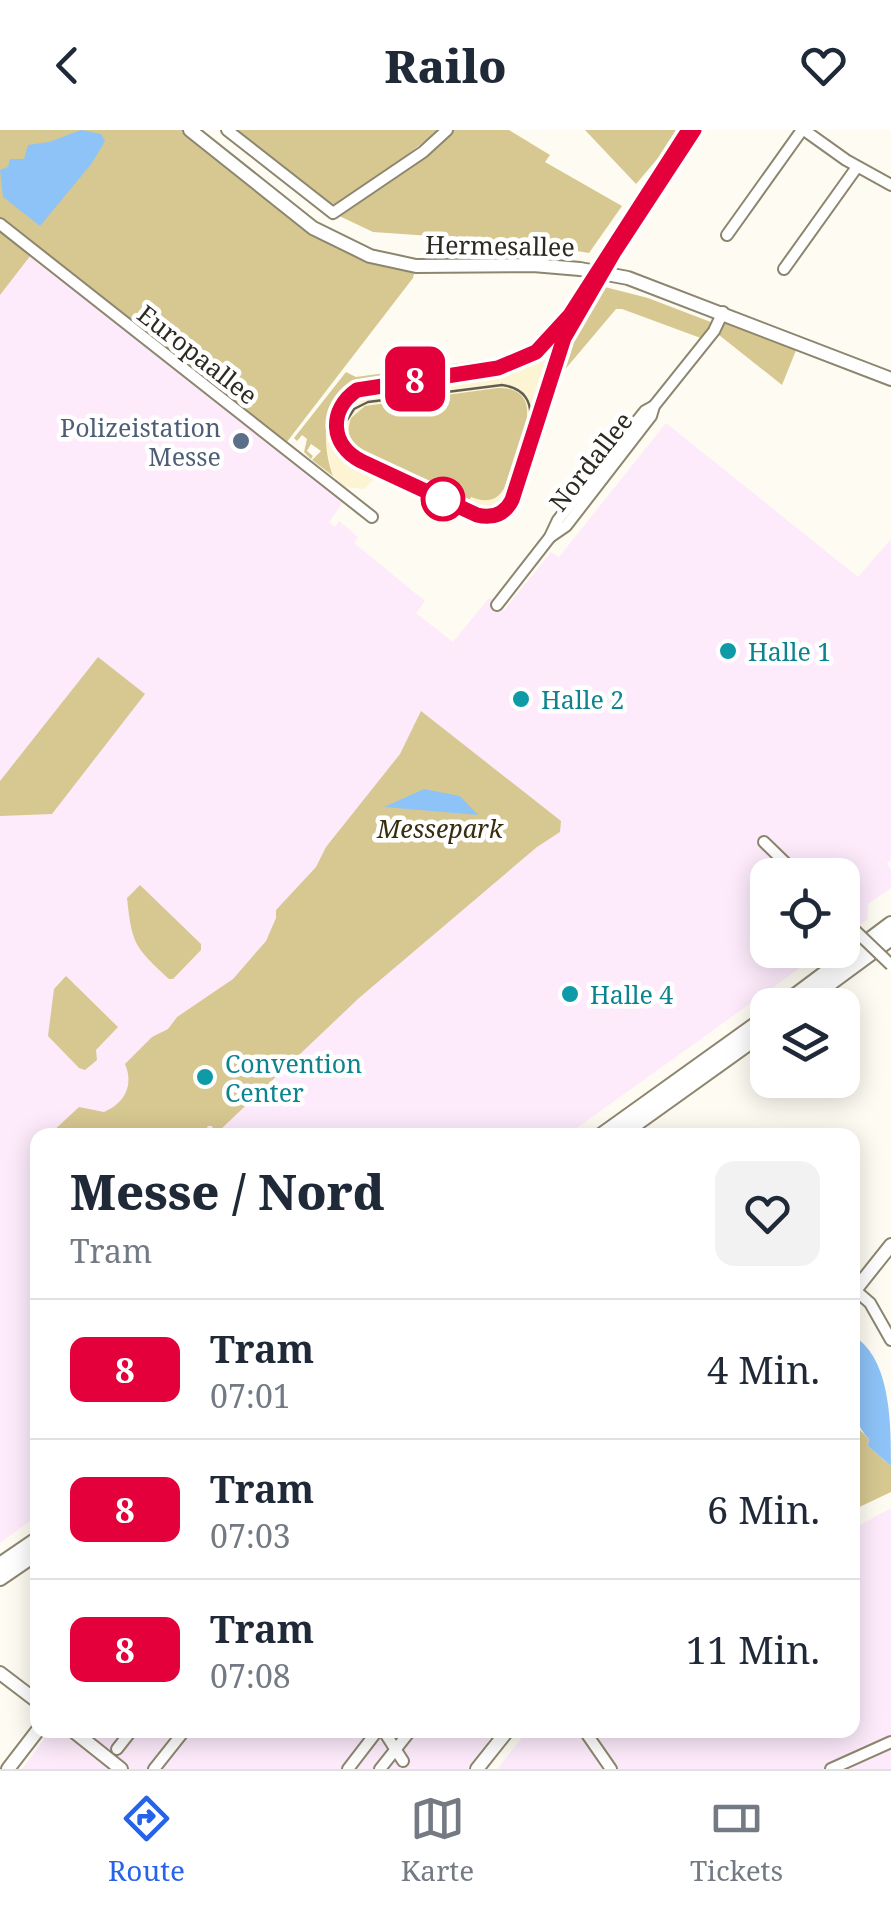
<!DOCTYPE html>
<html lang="de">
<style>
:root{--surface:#fff;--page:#f2f2f3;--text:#1f2937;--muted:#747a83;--line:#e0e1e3;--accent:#2563eb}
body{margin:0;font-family:"Noto Serif",serif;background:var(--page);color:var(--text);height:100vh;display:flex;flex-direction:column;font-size:38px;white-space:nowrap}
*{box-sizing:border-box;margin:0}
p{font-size:32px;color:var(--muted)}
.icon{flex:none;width:55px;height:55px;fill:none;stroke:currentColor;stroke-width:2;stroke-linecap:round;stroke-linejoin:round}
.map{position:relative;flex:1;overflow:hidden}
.drawer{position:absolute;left:30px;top:998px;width:830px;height:610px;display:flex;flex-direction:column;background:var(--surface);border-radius:20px;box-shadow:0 5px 25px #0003}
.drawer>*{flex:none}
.badge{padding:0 20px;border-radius:15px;font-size:35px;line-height:65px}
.tools{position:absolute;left:750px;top:728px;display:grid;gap:20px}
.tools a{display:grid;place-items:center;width:110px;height:110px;border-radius:20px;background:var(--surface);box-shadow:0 5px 25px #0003;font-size:50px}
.map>.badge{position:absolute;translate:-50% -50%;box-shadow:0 0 0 5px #fff}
.round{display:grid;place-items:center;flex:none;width:105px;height:105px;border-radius:20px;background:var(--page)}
.overview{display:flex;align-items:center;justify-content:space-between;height:170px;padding:0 40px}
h1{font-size:48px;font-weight:800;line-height:75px}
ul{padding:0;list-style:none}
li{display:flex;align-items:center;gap:30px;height:140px;padding:0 40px;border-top:2px solid var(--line)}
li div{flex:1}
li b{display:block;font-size:38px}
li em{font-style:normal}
li .badge{min-width:110px;font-weight:700;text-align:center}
header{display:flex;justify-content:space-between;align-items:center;height:130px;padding:0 40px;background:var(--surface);font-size:45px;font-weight:800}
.tabs{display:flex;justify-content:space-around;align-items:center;height:140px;border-top:2px solid var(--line);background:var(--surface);font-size:28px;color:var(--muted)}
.tabs a{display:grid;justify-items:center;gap:5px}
.tabs .current{color:var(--accent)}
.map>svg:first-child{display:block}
.commercial{fill:#fdebfc}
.built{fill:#fcf4d3}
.green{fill:#d7c891}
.water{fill:#8dc3f7}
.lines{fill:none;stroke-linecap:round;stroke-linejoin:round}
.minor-casing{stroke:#8c866f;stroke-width:14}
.major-casing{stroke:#8c866f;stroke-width:16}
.highway-casing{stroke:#8c866f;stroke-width:18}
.minor{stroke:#fff;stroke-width:10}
.major{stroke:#fff;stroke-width:12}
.highway{stroke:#fff;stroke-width:14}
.tram{stroke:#615f55;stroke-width:2.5}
.minor-bridge-casing{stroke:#8c866f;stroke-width:14;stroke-linecap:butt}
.minor-bridge{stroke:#fff;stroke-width:10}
.line-casing{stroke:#fff;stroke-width:22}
.line{stroke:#e4003a;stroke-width:15}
.service-dot{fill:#5c6f8a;stroke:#fff;stroke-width:4}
.stop-dot{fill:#fff;stroke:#e4003a;stroke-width:5}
.culture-dot{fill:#0f9aa8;stroke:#fff;stroke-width:4}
.labels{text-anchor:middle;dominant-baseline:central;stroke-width:9;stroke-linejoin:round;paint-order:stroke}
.street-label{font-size:25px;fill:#2d2b21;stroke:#fff}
.service-label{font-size:25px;fill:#4e5e75;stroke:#fff;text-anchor:end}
.culture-label{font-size:25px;fill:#0d838f;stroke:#fff;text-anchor:start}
.park-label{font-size:25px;font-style:italic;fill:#362e0e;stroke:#fff}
</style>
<header><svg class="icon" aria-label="back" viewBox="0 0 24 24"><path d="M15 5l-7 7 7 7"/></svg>Railo<svg class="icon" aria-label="heart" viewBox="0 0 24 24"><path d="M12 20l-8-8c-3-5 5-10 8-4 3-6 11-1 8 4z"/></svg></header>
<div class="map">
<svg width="891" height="1639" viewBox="0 0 891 1639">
<rect width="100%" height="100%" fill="#fefcf2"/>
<!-- commercial -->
<g class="commercial">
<path d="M0 94 347 367 329 392 335 397 339 391 358 407 354 413 425 471 416 483 453 512 488 469 491 468 504 480 551 422 559 427 666 293 858 447 891 409V730L887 733 891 740V758L868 774V789L843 807 842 745H768V820H825L567 1005H38L37 1386 0 1413Z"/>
<path d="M891 1378V1639H497L528 1600H852L853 1399Z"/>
<path d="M51 1600H496L467 1639H22Z"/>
</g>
<!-- built -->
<g class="built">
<path d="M686 0H697L614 128 607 124Z"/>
<path d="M583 160 593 163 568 207 555 240 522 357 514 375 505 384 487 391 479 390 377 346 364 359 345 357 333 346 325 311 326 297 331 279 345 259 359 251 482 234 484 239 513 232 552 206Z"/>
</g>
<!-- green -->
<g class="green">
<path d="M0 0H190L339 113 416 136 413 148 283 317 34 121 0 165Z"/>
<path d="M228 0H439L371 53 448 0H509L550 25 545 32 622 76 589 123 531 113 373 102 333 83Z"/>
<path d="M585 0H682L636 54Z"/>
<path d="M605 157 648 168 716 194 723 182 799 213 782 255 714 201 706 210 622 179H616L562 243 558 236C568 210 581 173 605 157Z"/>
<path d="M577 160 582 161C554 204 536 230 483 239L481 234 359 251C321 266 321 313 333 346L312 330 321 321 311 314 307 321 313 326 311 329 304 322 307 309 302 305 297 311 294 308 346 242 356 247 517 225 544 207Z"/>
<path d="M498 258C509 258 520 260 525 271 534 288 512 359 495 368 486 372 479 370 471 367L468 373 369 326C354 317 344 308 351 288L365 276Z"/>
<path d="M98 527 145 564 52 684 0 686V651Z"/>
<path d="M421 581 561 691 560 702 537 717 359 868 219 1001H214L212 996H208L203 1005H49L79 977 104 982C125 973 134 955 125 934L152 907 168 899 177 887 233 849 266 811 276 788V780L316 737 326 717 400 624Z"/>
<path d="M140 755 201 814V820L173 849H169C135 817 132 815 127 768Z"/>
<path d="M66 846 118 897 96 920 97 930 85 940 79 938 48 906 54 859Z"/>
<path d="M852 1279 859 1299 869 1309 868 1316 891 1336V1362L853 1380Z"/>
</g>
<!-- water -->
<g class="water">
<path d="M81 0 101 4 105 11 92 33 40 96 3 67 0 40 8 37 10 29H24L28 15 49 12Z"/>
<path d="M424 659 460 666 478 685 384 677Z"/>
<path d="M858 1209C891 1234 891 1296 891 1336L868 1316 869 1309C845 1285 852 1242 853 1210Z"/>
</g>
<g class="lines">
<defs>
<g id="minor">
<path d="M227 0 333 83 423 22 447 0"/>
<path d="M804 0 846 30 891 55"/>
<path d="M0 94 372 387"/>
<path d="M727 105 802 0"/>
<path d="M784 139 857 37"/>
<path d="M550 407 566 396 651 286 654 276 714 201 723 182"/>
<path d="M497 475 550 407 558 390 645 281 654 276"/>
<path d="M764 712 798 745"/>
<path d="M855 1160 870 1173 891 1210"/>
<path d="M383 1600 403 1631"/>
<path d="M584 1600 611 1639"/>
<path d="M117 1619 132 1600"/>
<path d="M154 1639 185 1600"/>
<path d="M348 1639 378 1600"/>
<path d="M380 1639 411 1600"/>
<path d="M831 1639 891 1612"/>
</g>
<g id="major">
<path d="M190 0 313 98 370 126 416 136 533 135 580 139 628 148 891 249"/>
<path d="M852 1164 891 1115"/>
<path d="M0 1543 38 1572"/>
<path d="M72 1600 121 1639"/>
<path d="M8 1639 38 1600"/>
<path d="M477 1639 508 1600"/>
</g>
<g id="highway">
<path d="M783 875 891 794"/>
<path d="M800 875 891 808"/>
<path d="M602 1005 768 886"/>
<path d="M620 1005 768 899"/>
<path d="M0 1435 38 1409"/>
<path d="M0 1448 38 1422"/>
</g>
</defs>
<!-- minor casing -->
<use href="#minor" class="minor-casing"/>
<!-- major casing -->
<use href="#major" class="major-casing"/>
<!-- highway casing -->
<use href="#highway" class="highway-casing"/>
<!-- minor -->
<use href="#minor" class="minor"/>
<!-- major -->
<use href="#major" class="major"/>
<!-- highway -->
<use href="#highway" class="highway"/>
<!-- tram -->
<g class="tram">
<path d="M689 0 570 185 541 218 521 230 498 238 357 260C336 274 330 299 344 320L477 385C493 389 505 384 513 370 529 316 541 260 564 209 595 140 652 65 694 0"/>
<path d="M347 290 354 279 368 272 502 255C524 258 534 272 529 294"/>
</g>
<defs>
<path id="minor-bridge" d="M842 788 891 835"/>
</defs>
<!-- minor-bridge casing -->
<use href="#minor-bridge" class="minor-bridge-casing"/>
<!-- minor-bridge -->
<use href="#minor-bridge" class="minor-bridge"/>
</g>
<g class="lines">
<defs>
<path id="line" d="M689 0 570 185 536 222 498 238 357 260C328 280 330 315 361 331L477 385C493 389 505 384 512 370L564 208 614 122 694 0"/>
</defs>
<!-- line casing -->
<use href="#line" class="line-casing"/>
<!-- line -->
<use href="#line" class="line"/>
</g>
<!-- markers -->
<circle class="service-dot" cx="241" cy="311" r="10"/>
<circle class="stop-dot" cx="443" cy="369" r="20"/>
<g class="culture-dot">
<circle cx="728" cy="521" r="10"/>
<circle cx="521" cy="569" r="10"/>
<circle cx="570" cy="864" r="10"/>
<circle cx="205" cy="947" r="10"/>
</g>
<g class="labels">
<!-- street labels -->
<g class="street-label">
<text transform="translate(500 115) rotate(1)">Hermesallee</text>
<text transform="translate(198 224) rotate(38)">Europaallee</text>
<text transform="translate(590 331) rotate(-52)">Nordallee</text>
</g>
<!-- service labels -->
<g class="service-label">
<text x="221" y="297">Polizeistation<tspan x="221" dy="29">Messe</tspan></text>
</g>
<!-- culture labels -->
<g class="culture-label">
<text x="748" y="521">Halle 1</text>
<text x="541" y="569">Halle 2</text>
<text x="590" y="864">Halle 4</text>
<text x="225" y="933">Convention<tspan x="225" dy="29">Center</tspan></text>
</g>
<!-- park labels -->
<g class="park-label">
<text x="440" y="698">Messepark</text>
</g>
</g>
</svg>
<div class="tools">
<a><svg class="icon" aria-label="locate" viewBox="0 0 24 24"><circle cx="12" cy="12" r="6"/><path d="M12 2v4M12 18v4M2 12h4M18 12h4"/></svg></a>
<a><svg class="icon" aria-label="layers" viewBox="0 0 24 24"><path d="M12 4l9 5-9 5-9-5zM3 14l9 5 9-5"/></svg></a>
</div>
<b class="badge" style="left:415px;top:249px;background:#e4003a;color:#fff">8</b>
<section class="drawer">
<div class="overview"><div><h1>Messe / Nord</h1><p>Tram</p></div><a class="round"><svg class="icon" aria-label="heart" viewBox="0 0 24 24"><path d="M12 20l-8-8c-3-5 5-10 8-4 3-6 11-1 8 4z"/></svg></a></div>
<ul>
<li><span class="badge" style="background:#e4003a;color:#fff">8</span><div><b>Tram</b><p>07:01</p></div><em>4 Min.</em></li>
<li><span class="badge" style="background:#e4003a;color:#fff">8</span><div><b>Tram</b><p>07:03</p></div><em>6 Min.</em></li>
<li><span class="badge" style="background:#e4003a;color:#fff">8</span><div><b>Tram</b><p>07:08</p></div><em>11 Min.</em></li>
</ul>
</section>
</div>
<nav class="tabs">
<a class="current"><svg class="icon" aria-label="directions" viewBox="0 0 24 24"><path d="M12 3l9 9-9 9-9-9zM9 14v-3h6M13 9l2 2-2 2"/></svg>Route</a>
<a><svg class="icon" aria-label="map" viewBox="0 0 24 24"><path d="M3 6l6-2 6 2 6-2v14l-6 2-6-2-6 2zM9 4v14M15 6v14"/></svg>Karte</a>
<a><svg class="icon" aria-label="tickets" viewBox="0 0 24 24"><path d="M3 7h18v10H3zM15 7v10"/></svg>Tickets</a>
</nav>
